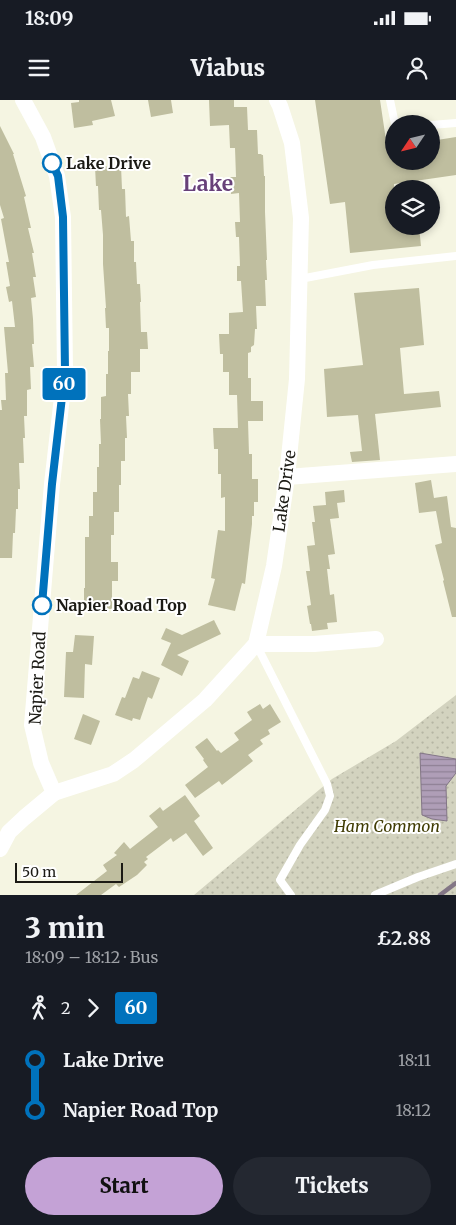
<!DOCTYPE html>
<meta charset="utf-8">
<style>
:root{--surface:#171b24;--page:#242831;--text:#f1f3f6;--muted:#9ea1a6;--accent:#c4a2d6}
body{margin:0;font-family:Merriweather,serif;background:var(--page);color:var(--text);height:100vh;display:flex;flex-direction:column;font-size:19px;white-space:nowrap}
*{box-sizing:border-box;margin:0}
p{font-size:16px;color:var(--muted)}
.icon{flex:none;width:28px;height:28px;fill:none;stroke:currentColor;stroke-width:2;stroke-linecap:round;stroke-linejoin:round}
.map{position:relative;height:795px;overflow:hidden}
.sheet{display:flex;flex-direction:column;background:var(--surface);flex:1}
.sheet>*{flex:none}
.badge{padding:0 10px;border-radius:4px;font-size:18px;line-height:32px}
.needle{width:32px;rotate:235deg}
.controls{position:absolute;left:385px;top:15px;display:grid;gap:10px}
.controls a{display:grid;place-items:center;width:55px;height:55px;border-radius:50%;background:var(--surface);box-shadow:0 2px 8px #0003;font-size:25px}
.scale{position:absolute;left:15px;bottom:12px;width:108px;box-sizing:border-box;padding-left:5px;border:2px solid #1b1a14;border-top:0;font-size:14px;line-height:18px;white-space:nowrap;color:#1b1a14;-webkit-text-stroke:4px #fff;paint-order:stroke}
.map>.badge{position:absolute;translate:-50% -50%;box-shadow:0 0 0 2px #fff}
.legs{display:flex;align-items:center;gap:8px;height:55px;padding:0 25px;font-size:16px}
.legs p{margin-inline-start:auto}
.overview{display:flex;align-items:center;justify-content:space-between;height:85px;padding:0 25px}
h1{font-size:28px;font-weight:800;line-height:38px}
.cta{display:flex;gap:10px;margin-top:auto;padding:10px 25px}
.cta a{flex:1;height:58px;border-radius:30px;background:var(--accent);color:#111;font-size:20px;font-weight:800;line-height:58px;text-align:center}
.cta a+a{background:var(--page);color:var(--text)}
ul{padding:0 25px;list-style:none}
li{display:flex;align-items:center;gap:18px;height:50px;font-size:19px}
li i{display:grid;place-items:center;width:8px;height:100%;margin:0 6px;background:currentColor}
li i::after{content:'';width:12px;height:12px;margin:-6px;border:4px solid;border-radius:50%;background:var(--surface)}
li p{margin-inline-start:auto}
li:first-child i{background:linear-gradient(#0000 50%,currentColor 0)}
li:last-child i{background:linear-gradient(currentColor 50%,#0000 0)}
.status{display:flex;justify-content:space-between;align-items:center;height:35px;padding:0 25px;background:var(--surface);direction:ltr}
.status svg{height:14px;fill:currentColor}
header{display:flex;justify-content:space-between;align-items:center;height:65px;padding:0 25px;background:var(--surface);font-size:22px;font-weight:800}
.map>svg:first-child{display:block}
.park{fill:url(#park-dots)}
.water{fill:url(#water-rules);stroke:#837686}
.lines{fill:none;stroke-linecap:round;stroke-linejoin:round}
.stream{stroke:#837686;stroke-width:4.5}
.building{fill:#bfbe9f}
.lane{stroke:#fff;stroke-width:8}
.street{stroke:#fff;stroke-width:16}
.line-1-casing{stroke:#fff;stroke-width:11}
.line-1{stroke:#0072bc;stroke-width:8}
.stop-1-dot{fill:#fff;stroke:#0072bc;stroke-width:2.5}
.labels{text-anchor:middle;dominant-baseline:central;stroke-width:4;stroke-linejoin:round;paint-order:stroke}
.stop-label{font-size:16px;font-weight:bold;fill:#1b1a14;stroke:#fff;text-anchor:start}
.street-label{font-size:16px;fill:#1b1a14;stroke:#fff}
.park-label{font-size:16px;font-style:italic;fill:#413d05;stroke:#fff}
.district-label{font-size:21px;font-weight:bold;fill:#684179;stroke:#fff}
</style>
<div class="status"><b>18:09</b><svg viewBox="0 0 49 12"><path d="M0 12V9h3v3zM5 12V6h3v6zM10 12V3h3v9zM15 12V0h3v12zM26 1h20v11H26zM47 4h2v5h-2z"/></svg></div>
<header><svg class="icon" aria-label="menu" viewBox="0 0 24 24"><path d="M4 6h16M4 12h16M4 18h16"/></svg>Viabus<svg class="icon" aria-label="person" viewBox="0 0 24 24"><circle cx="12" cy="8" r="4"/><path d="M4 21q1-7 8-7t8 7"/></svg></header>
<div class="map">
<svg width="456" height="795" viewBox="0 0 456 795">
<defs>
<pattern id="park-dots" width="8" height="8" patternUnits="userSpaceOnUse" patternTransform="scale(1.25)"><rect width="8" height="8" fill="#d3d3bf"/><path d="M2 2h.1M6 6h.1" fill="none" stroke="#b5b5a3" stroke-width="1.8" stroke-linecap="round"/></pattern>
<pattern id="water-rules" width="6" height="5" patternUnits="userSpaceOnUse" patternTransform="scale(1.25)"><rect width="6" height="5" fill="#af9eb7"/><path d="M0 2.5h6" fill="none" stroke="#8e8094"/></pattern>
</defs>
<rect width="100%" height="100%" fill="#f5f5e2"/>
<!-- park -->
<path class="park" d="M456 595V795H194L332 679 396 641Z"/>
<!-- water -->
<path class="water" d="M420 653 456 659V673L446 686 447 721 432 719 422 715Z"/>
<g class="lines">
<!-- stream -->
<path class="stream" d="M440 795 456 783"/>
</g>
<!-- building -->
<g class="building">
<path d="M79 0H111L115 16 92 21 93 25 74 28 71 3 79 2Z"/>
<path d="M148 0H171L173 13 151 17Z"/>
<path d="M209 0H234V7H247L248 30H257L258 54H261L262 55H263L264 76H265V112L267 160H266L267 180H265L266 206H256L257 229H255L254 245 251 247V252L248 253V278H251V301H263V321H248L249 354H252V379H258V402H254V416H252V424L245 484 242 483 235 511 208 505 215 479 211 478 218 430 225 431V397L221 398V374H218V349H214L213 328H238L237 295H229V272H223V254H220L219 234H229V213L243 212 241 181H237V166H240L239 137H236L235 122H240L239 93 231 94 230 77H236L235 48H230L229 25 210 26Z"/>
<path d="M315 0H380L387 47 394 46V61H431V41L456 37V75L394 84V126H419L421 146 350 153 345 102 330 104Z"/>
<path d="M0 26 14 54H13L26 96 24 97 31 128H28L34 153H32L36 177H33L36 197 31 198 33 219 34 244H32L34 267H30L31 289 27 290V316H24L25 338H23L24 363H19L20 389H18V409H16L15 433H13L12 458H0V310H2L1 300H6L5 273H8L4 227H15L12 201 9 202 6 187 10 186 6 162H9L1 119 4 118 0 105Z"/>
<path d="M121 66 122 89H125L126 117 129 116 131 141H134V162H136L137 184H140L141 202H140L141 232H147L148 249H140V272H131V294H128L129 316H126L127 338H125V361H121V385H119V412H114V435H111V462H118V481H112V509L84 508V488H85V437H89V416H93V392H97V367H99V344H101L100 319H101V297L106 296V274H108V251H109V228H106L105 208H106L103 164V135L101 110H99L98 86H96L95 67Z"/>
<path d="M419 188 424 245 400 248 404 294 439 291 441 307 375 314 380 360 352 362 350 352 362 351 358 315 327 317 324 269 363 265 354 193Z"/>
<path d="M431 380 434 398 447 396 451 427 456 428V517H452L443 481 444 480 435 445 442 443 436 411 419 413 415 383Z"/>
<path d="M344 390 345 402 337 403 339 418 330 419 335 454 328 455 330 469H327L330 495 334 494 337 522 327 523 328 529 312 531 311 524H310L307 506 311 505 306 471H310L307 446 315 445 312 422H315L313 406 326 405 325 392Z"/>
<path d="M214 520 221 534 177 555 189 561 182 576 161 565 171 543 161 539 166 528 182 535Z"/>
<path d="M75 535 94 536 92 565 85 564 84 598 64 597 66 552H73Z"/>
<path d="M142 571 160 578 152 599 148 597 140 620 133 618 132 621 115 615 122 597 125 598 133 577 139 579Z"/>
<path d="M260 604 263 609 270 604 281 622 268 630 270 634 260 640 263 644 248 655 253 661 222 685 219 681 195 698 185 685 208 667 203 660 204 659 195 647 207 638 217 651 218 650 221 653 239 640 234 633 252 620 247 612Z"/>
<path d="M83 614 100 621 91 645 74 639Z"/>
<path d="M185 695 200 716 194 721 213 748 203 756 186 733 173 742 171 738 146 757 148 759 144 762 147 765 137 775 119 787 116 784 101 795H76L107 771 103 765 117 755 114 753 124 742 130 749 158 727 149 716 160 707 163 711Z"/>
</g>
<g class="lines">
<!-- lane -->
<g class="lane">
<path d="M390 0 395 24"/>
<path d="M431 25 456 23"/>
<path d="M300 179 373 165 456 156"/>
<path d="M256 544 327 684 330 696 325 710 300 745 280 780 291 795"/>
<path d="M375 795 418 777 456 764"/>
</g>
<!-- street -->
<g class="street">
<path d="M23 0 43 37 57 76 63 117 65 271 52 384 32 625 41 663 54 693"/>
<path d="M287 377 456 364"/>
<path d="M256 544H314L376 539"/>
<path d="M0 749 9 732 24 718 54 693 113 674 134 660 205 600 256 544 274 466 287 377 297 279 301 118 292 43 280 6 277 0"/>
</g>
</g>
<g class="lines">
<defs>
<path id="line-1" d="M42 505 52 384 65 271 63 117 58 76 52 63"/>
</defs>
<!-- line-1 casing -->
<use href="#line-1" class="line-1-casing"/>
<!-- line-1 -->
<use href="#line-1" class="line-1"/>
</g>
<!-- markers -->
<g class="stop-1-dot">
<circle cx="52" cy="63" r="9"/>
<circle cx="42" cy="505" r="9"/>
</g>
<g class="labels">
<!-- stop labels -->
<g class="stop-label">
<text x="66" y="63">Lake Drive</text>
<text x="56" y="505">Napier Road Top</text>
</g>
<!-- street labels -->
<g class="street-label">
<text transform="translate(284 391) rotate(-82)">Lake Drive</text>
<text transform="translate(37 578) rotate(-87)">Napier Road</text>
</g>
<!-- park labels -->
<g class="park-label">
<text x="387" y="726">Ham Common</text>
</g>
<!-- district labels -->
<g class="district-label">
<text x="208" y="83">Lake</text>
</g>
</g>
</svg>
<div class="controls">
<a><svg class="needle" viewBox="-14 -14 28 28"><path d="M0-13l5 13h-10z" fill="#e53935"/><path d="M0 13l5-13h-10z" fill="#9ea1a6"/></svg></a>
<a><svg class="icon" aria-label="layers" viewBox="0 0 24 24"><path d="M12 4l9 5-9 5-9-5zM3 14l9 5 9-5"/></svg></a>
</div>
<div class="scale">50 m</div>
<b class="badge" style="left:64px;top:284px;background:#0072bc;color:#fff">60</b>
</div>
<section class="sheet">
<div class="overview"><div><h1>3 min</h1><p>18:09 – 18:12 · Bus</p></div><b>£2.88</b></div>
<div class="legs"><svg class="icon" aria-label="walk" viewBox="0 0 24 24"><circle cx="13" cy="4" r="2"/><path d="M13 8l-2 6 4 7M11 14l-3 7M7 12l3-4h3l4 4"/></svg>2<svg class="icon" aria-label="forward" viewBox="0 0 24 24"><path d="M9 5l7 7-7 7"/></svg><b class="badge" style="background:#0072bc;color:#fff">60</b></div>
<ul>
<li><i style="color:#0072bc"></i><b>Lake Drive</b><p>18:11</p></li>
<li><i style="color:#0072bc"></i><b>Napier Road Top</b><p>18:12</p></li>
</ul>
<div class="cta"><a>Start</a><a>Tickets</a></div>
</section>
